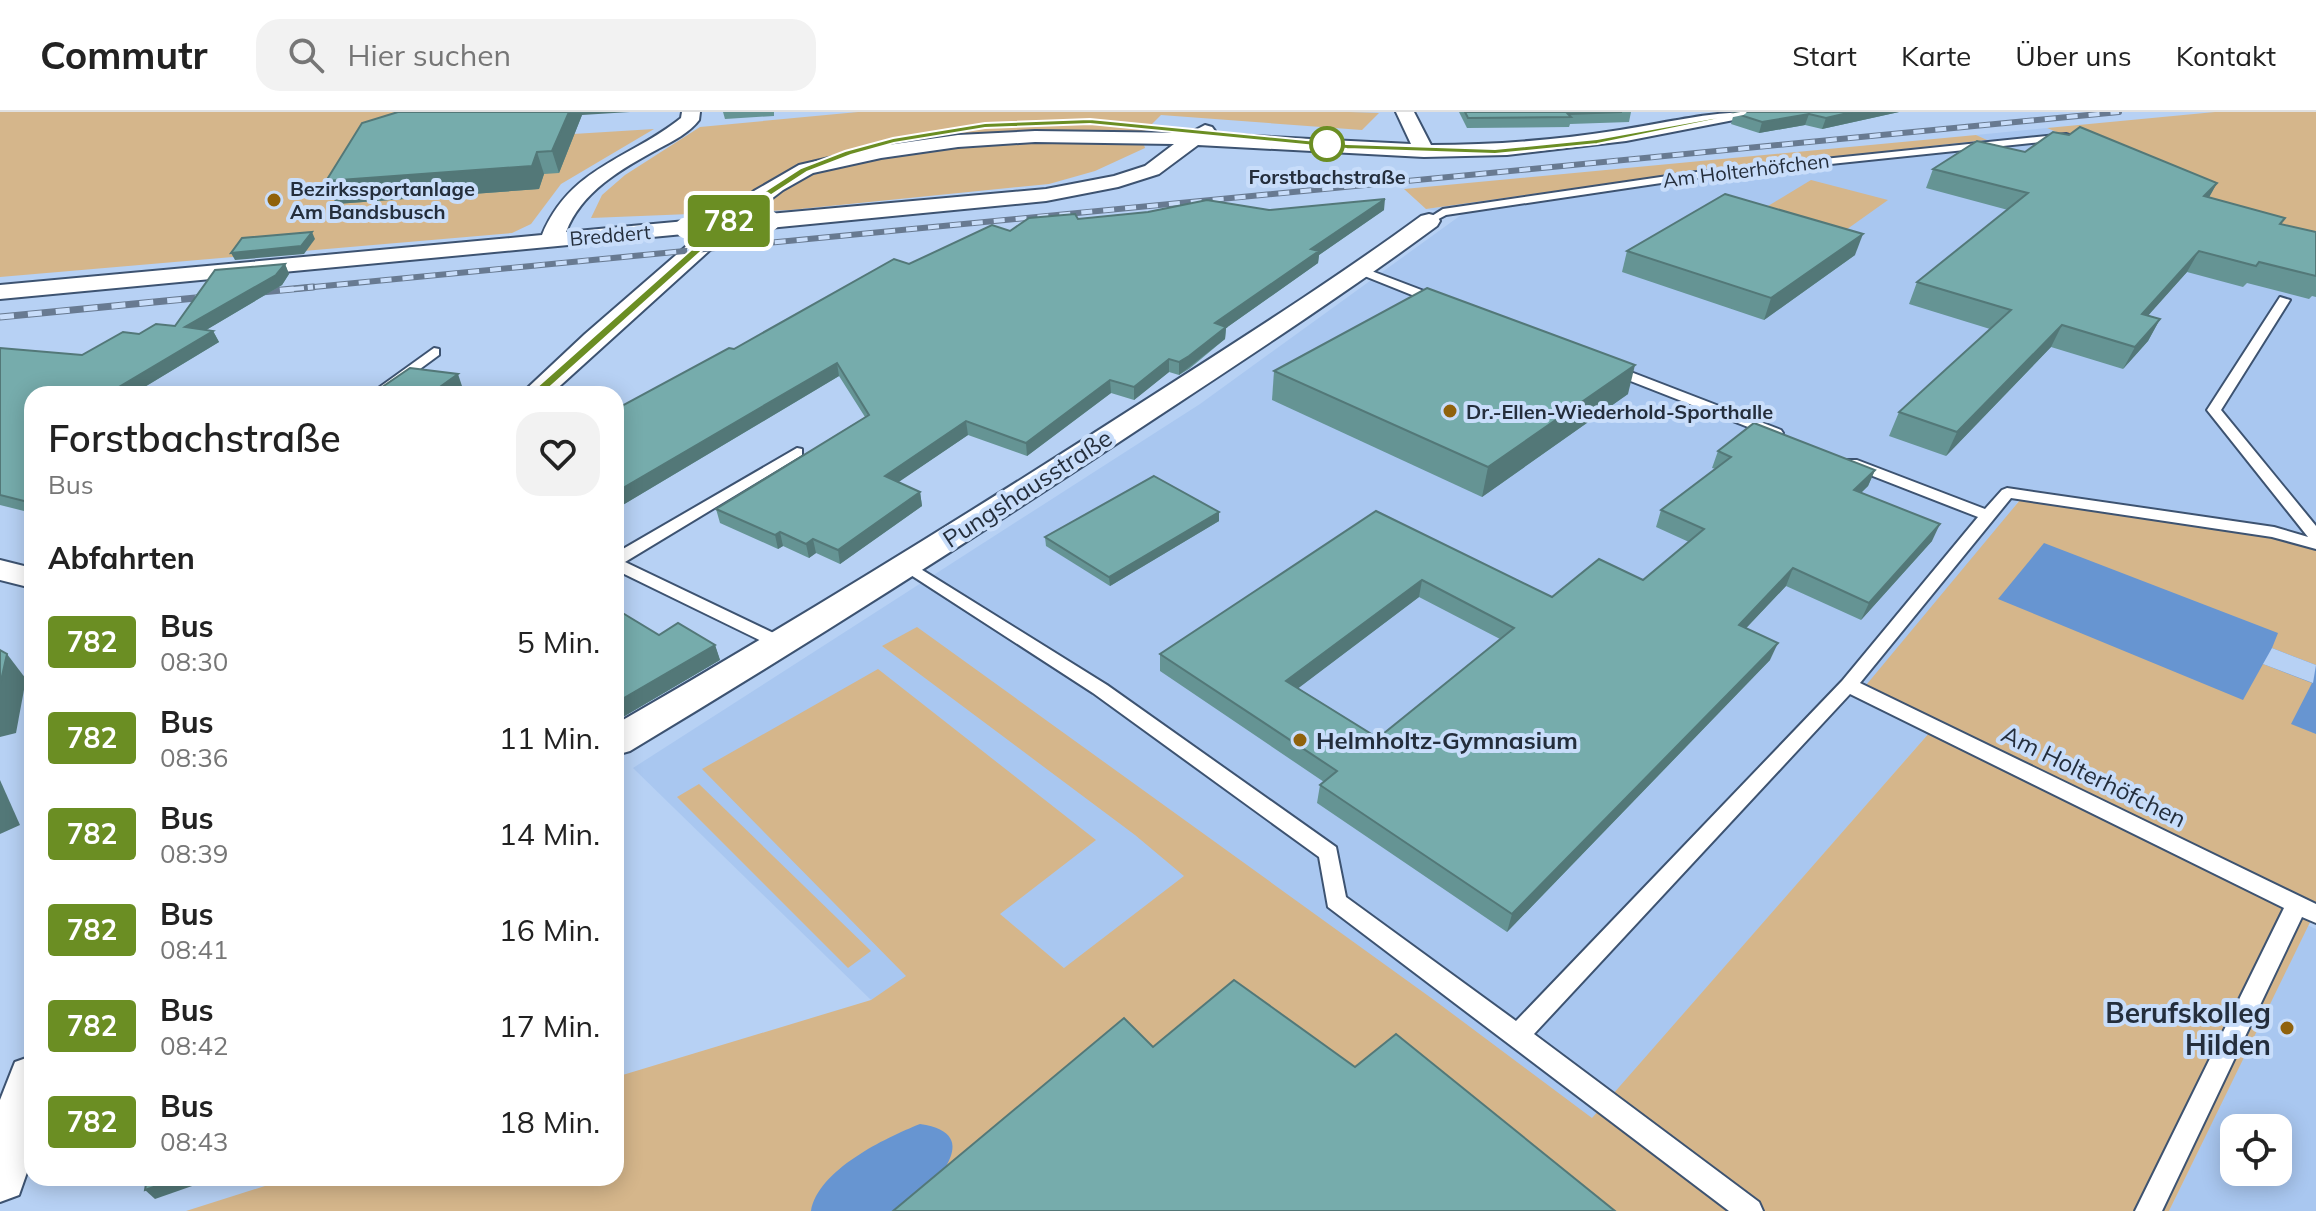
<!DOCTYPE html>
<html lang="de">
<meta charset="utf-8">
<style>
:root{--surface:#fff;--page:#f2f2f2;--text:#222;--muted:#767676;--line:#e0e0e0}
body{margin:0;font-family:Mulish,sans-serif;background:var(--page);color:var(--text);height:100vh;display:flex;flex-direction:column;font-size:30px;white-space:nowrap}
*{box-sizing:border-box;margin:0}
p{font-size:26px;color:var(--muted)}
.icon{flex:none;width:44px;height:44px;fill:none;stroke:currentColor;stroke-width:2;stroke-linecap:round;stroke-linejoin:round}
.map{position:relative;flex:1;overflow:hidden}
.details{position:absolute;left:24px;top:274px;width:600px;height:800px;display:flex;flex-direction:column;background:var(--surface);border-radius:24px;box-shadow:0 4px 20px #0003}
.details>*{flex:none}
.badge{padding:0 16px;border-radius:6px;font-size:28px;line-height:52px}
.fabs{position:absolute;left:2220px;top:1002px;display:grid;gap:16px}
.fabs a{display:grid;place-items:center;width:72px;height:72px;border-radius:16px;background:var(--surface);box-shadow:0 4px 20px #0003;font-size:40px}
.map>.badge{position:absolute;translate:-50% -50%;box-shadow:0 0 0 4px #fff}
h2{padding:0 24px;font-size:30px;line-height:72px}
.round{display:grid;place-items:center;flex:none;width:84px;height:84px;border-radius:24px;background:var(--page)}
.headline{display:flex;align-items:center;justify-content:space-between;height:136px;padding:0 24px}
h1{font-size:38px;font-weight:600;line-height:60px}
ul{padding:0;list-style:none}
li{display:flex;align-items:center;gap:24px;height:96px;padding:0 24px}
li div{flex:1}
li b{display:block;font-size:30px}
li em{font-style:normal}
li .badge{min-width:88px;font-weight:700;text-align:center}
header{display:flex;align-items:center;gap:48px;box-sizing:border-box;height:112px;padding:0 40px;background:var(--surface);border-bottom:2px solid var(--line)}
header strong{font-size:38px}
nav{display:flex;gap:44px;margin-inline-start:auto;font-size:28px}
.search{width:560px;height:72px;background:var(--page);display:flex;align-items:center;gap:20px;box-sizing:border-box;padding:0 28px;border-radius:24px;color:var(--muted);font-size:30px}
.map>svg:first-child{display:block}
.built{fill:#a9c7f0;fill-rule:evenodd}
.green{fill:#d5b68b}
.water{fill:#6795d1}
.pier{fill:#b7d1f4}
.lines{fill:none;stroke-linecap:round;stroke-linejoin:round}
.lane-casing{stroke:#3d5371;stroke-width:4}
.street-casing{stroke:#3d5371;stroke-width:4}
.lane{fill:#fff;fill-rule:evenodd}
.street{fill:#fff;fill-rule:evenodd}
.rail-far1-casing{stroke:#687a91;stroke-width:6}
.rail-casing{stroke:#687a91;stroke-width:7}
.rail-far1{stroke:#c8ddfa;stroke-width:4;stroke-dasharray:11;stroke-linecap:butt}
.rail{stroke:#c8ddfa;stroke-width:5;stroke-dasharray:14;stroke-linecap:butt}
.street-bridge-casing{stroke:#3d5371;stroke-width:23;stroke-linecap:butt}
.street-bridge{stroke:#fff;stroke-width:21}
.wall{fill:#659494;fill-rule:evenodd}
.shaded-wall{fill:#537878}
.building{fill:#76acac;stroke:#537878;stroke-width:2;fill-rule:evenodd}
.line{fill:#6b8e23;stroke:#fff;stroke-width:2}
.stop-dot{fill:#fff;stroke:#6b8e23;stroke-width:4}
.poi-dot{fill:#90620c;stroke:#c8ddfa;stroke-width:3}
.labels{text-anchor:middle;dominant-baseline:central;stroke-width:8;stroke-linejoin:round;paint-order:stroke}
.far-street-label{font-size:20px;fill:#242e3c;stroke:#c8ddfa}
.far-stop-label{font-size:20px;font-weight:bold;fill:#242e3c;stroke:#c8ddfa}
.far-poi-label{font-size:20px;font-weight:bold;fill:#242e3c;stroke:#c8ddfa;text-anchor:start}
.street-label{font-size:24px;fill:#242e3c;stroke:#c8ddfa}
.poi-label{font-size:24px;font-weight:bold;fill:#242e3c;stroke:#c8ddfa;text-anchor:start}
.near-poi-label{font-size:28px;font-weight:bold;fill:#242e3c;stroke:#c8ddfa;text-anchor:end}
</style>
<header>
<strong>Commutr</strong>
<div class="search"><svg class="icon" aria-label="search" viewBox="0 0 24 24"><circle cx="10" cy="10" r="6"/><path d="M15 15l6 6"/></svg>Hier suchen</div>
<nav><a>Start</a><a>Karte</a><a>Über uns</a><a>Kontakt</a></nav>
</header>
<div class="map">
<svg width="2316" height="1099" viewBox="0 0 2316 1099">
<rect width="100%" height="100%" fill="#b7d1f4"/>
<!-- built -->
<g class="built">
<path d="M2047 16 2316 130V437L2019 388 2004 409 1930 620 1592 1007 1064 856 1000 803 871 888 633 656 1200 292 1461 103 1426 97 1684 61 1985 28 1976 23Z"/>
<path d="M2307 813 2316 817V1099H2169ZM2234 1016H2278V1060H2234Z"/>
</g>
<!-- green -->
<g class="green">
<path d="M0 0H517L557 23 654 17 561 72 531 112 512 121 0 165Z"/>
<path d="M858 0H1349L1379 1 1362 18 1161 3 1141 23 1145 36 1095 59 1049 72 790 98 591 106 602 83 625 63 700 15Z"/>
<path d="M2215 0H2316V130L2047 16Z"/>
<path d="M1976 23 1987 28 1684 61 1426 97 1404 77Z"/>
<path d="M1811 68 1888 88 1843 120 1763 97Z"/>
<path d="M2020 388 2284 427 2316 437V798L2169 1099H186L290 1066H616V965L871 888 906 864 702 657 878 557 1096 728 1000 802 1064 856 1184 764 1135 723 882 534 917 515 1434 888 1592 1006 1930 620 1857 584Z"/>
<path d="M699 672 871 839 848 856 677 685Z"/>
</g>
<!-- water -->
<g class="water">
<path d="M2044 431 2278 521 2272 536 2316 553V622L2291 612 2312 571 2263 552 2243 588 1998 487Z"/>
<path d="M920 1012C988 1022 932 1073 909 1099H811C818 1058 885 1026 920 1012Z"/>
</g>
<!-- pier -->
<path class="pier" d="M2272 536 2316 553 2313 571 2263 552Z"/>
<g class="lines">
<defs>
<g id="lane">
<path d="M2066 22 2069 23V27L1688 67 1446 103 1429 112 1424 109 1443 97 1688 61Z"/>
<path d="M1361 155 1445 187 1447 190 1437 193 1357 161 1355 159Z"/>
<path d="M2280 185 2290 188 2221 298 2316 414V437L2272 425 2011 386 1860 571 2316 792V811L2302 805 2162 1099H2135L2284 796 1850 582 1534 922 1759 1090 1763 1099H1729L1328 795 1319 745 1093 581 897 454 899 451H911L1107 573 1336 735 1346 785 1516 909 1842 569 1978 405 1847 354V348H1857L1985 397 2002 378 2007 376 2274 415 2308 425 2207 298Z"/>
<path d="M434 236 439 237V243L386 282H370Z"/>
<path d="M1610 252 1781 318 1783 321 1781 324H1771L1605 259 1603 256Z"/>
<path d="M797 336 802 337V343L625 450 788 528 791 532 788 536H776L616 458V441Z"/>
</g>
<g id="street">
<path d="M682 0H700L699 8C689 21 673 29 658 37 621 57 581 80 566 120L686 109 694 111 697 116 694 121 0 187V173L542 123C570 55 630 47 681 6Z"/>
<path d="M1396 0H1414L1431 33C1495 33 1557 28 1620 18 1665 11 1708 0 1753 0L1744 6 1626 29 1507 43 1424 45 1198 33 1159 62 1118 75 1046 89 769 116 758 109 769 102 1046 77 1114 64 1145 54 1174 32 1035 30 958 35 881 46 813 61 783 78 742 109 551 282H521L585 222 713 111 754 79 799 53 881 34 958 23 1035 19 1190 21 1205 13 1212 15 1215 19 1212 22 1411 32Z"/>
<path d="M1429 102 1437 104 1440 109 1437 114C1346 181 1251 243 1157 305 984 420 808 532 630 639L616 643V612C795 509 970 401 1144 289 1237 229 1331 170 1421 104Z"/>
<path d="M0 448 32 456V476L0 468Z"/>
<path d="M32 944V1046L19 1083 0 1090V988L15 950Z"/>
</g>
</defs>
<!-- lane casing -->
<use href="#lane" class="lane-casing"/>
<!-- street casing -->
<use href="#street" class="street-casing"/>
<!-- lane -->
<use href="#lane" class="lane"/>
<!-- street -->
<use href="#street" class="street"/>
<defs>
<path id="rail-far1" d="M293 177 2119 0"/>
<g id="rail">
<path d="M252 181 313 175"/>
<path d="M0 205 216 184"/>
</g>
</defs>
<!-- rail-far1 casing -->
<use href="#rail-far1" class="rail-far1-casing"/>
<!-- rail casing -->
<use href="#rail" class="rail-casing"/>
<!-- rail-far1 -->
<use href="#rail-far1" class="rail-far1"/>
<!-- rail -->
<use href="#rail" class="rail"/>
<defs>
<path id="street-bridge" d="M686 116 769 109"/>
</defs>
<!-- street-bridge casing -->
<use href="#street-bridge" class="street-bridge-casing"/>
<!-- street-bridge -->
<use href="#street-bridge" class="street-bridge"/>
</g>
<!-- wall -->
<g class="wall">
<path d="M723 0H774V4L725 7Z"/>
<path d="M1459 0H1631L1629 10 1570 12 1569 15 1467 16Z"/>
<path d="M1899 0 1822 17 1805 13 1759 21 1731 12 1734 1Z"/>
<path d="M582 3 559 61 544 62 539 77 336 92Z"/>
<path d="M2025 40 2217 71 2209 85 2281 112 2316 120V185L2312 184 2309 187 2247 171 2243 175 2187 160 2148 203 2160 207 2148 229 2123 257 2051 235 1946 344 1889 324 1899 300 1990 217 1909 192 1917 170 2008 98 1926 76 1933 57Z"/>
<path d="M1269 98H1384L1319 143 1318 151 1226 216 1225 227 1189 257 1179 263 1169 260 1134 288 1111 281 1027 344 968 323 898 370 920 380 922 394 840 452 816 441 809 446 783 434 778 437 720 411 716 397 865 305 839 264 616 397V297L734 237 909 152 1010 119 1078 107Z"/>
<path d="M1627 139 1855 143 1764 208 1622 160Z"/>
<path d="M285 152 289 162 282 173 206 218 213 219 219 230 133 282H32V401L0 393V236L82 243 139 222 175 214Z"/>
<path d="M1274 259 1628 282 1482 385 1272 288Z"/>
<path d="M1718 339 1875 358 1868 374 1861 381 1932 429 1861 508 1786 474 1746 516 1770 548 1507 820 1317 691 1320 673 1324 670 1160 559V542L1376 399 1552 485 1643 468 1689 430 1656 415 1661 398 1716 357 1712 356ZM1419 485 1500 527 1378 626 1298 576Z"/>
<path d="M1219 400V409L1110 474 1046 434 1045 425Z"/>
<path d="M616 497 659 523 715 533 720 548 623 605 616 600Z"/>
</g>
<!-- shaded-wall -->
<g class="shaded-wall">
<path d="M569 0H630L582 3 559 61 552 39Z"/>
<path d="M1852 0H1899L1822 17 1826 6Z"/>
<path d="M1809 2 1805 13 1759 21 1762 10Z"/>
<path d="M537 40 544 62 539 77 336 92 326 69Z"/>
<path d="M2217 71 2206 91 2204 84Z"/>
<path d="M1385 87 1384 98 1319 143 1318 151 1226 216 1225 227 1179 263V250L1215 211 1311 137Z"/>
<path d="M312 120 315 127 304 142 235 148 231 141Z"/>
<path d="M1863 122 1855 143 1764 208 1771 186Z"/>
<path d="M2199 139 2187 160 2130 224 2142 202Z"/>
<path d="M285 152 289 162 282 173 191 227 185 215Z"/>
<path d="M2160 207 2148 229 2123 257 2135 235Z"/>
<path d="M2062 213 2051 235 1946 344 1957 320Z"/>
<path d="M213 219 219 230 133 282H107Z"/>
<path d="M1169 247V260L1134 288V275Z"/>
<path d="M837 251 839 264 616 397V380Z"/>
<path d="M1635 253 1628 282 1482 385 1488 355Z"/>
<path d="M458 262 462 274 452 282H430Z"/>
<path d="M1110 268 1111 281 1027 344 1026 331Z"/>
<path d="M966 309 968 323 887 378 885 364Z"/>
<path d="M1875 358 1868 374 1847 394 1854 378Z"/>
<path d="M920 380 922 394 840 452 838 438Z"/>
<path d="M1219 400V409L1110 474 1109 465Z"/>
<path d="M1940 412 1932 429 1861 508 1869 491Z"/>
<path d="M780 420 783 434 778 437 775 423Z"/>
<path d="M813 427 816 441 809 446 806 432Z"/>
<path d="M1793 456 1786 474 1733 530 1739 513Z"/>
<path d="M1422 468 1419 485 1284 587 1286 569Z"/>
<path d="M1778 531 1770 548 1507 820 1512 802Z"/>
<path d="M715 533 720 548 623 605 617 590Z"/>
<path d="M7 542 26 567 16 621 0 625V573Z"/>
<path d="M0 668 20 713 0 722Z"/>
<path d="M180 1066H215L155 1087 145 1078Z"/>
</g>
<!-- building -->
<g class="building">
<path d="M398 0H569L552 39 537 40 532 54 326 69 362 11Z"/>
<path d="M1465 0H1622L1568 2 1571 5 1468 6Z"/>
<path d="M1737 0H1852L1826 6 1809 2 1762 10 1734 1Z"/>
<path d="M2080 15 2217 71 2204 84 2285 106 2280 112 2316 120V164L2259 150 2256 154 2199 139 2142 202 2160 207 2135 235 2062 213 1957 320 1899 300 2011 198 1917 170 2028 81 1933 57 1977 29 2025 40 2053 20 2069 23Z"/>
<path d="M1725 82 1863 122 1771 186 1627 139Z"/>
<path d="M1385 87 1311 137 1319 139 1215 211 1226 215 1189 244 1179 250 1169 247 1134 275 1110 268 1026 331 966 309 885 364 920 380 838 438 813 427 806 432 780 420 775 423 716 397 869 303 837 251 616 380V297L729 236 734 237 894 147 909 152 992 113 1010 119 1029 106 1075 102 1078 107 1148 100 1207 88 1269 98Z"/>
<path d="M312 120 301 134 231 141 242 126Z"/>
<path d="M285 152 276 163 185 215 213 219 107 282H32V391L0 383V236L82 243 123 220 139 222 156 212 175 214 215 158Z"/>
<path d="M1427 176 1635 253 1488 355 1274 259Z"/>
<path d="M410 256 458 262 430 282H372Z"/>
<path d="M1754 311 1875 358 1854 378 1940 412 1869 491 1793 456 1739 513 1778 531 1512 802 1320 673 1337 659 1160 542 1376 399 1552 485 1599 447 1643 468 1704 417 1661 398 1731 345 1718 339ZM1422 468 1514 516 1378 626 1286 569Z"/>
<path d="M1154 364 1219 400 1109 465 1045 425Z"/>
<path d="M616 497 659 523 678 511 715 533 617 590Z"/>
<path d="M0 538 7 542 0 573Z"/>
<path d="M1234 868 1355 955 1396 922 1615 1099H893L1124 906 1153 935Z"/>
<path d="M147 1066H180L145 1078Z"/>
</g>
<!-- line -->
<path class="line" d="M1743 2 1597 32 1495 42 1347 37 1090 12 985 16 894 31 851 43 807 60 744 101 539 285 529 282 737 97 801 56 845 39 893 26 985 11 1090 7 1347 32 1495 37 1597 27 1746 0Z"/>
<!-- markers -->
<circle class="stop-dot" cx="1327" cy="32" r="16"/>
<g class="poi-dot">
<circle cx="274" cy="88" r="8"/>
<circle cx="1450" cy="299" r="8"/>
<circle cx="1300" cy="628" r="8"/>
<circle cx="2287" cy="916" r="8"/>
</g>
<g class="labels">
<!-- far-street labels -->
<g class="far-street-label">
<text transform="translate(1746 58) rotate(-7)">Am Holterhöfchen</text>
<text transform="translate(610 123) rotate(-5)">Breddert</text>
</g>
<!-- far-stop labels -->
<g class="far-stop-label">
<text x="1327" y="64">Forstbachstraße</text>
</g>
<!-- far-poi labels -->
<g class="far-poi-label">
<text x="290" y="76">Bezirkssportanlage<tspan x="290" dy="23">Am Bandsbusch</tspan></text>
<text x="1466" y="299">Dr.-Ellen-Wiederhold-Sporthalle</text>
</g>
<!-- street labels -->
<g class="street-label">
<text transform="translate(1027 376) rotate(-33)">Pungshausstraße</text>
<text transform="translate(2094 664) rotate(26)">Am Holterhöfchen</text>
</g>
<!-- poi labels -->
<g class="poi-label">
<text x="1316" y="628">Helmholtz-Gymnasium</text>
</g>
<!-- near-poi labels -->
<g class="near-poi-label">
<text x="2271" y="900">Berufskolleg<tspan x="2271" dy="32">Hilden</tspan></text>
</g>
</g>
</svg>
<div class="fabs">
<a><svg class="icon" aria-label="locate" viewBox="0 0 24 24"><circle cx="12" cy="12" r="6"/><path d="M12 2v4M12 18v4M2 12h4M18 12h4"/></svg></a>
</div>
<b class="badge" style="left:729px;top:109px;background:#6b8e23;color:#fff">782</b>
<section class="details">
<div class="headline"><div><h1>Forstbachstraße</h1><p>Bus</p></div><a class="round"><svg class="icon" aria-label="heart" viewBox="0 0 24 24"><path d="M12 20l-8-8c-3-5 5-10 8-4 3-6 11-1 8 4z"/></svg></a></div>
<h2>Abfahrten</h2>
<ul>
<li><span class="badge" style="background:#6b8e23;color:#fff">782</span><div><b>Bus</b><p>08:30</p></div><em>5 Min.</em></li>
<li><span class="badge" style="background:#6b8e23;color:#fff">782</span><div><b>Bus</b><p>08:36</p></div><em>11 Min.</em></li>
<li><span class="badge" style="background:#6b8e23;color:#fff">782</span><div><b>Bus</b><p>08:39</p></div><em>14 Min.</em></li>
<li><span class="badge" style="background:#6b8e23;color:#fff">782</span><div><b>Bus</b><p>08:41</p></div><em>16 Min.</em></li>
<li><span class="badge" style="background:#6b8e23;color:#fff">782</span><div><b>Bus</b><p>08:42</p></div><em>17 Min.</em></li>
<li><span class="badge" style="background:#6b8e23;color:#fff">782</span><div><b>Bus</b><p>08:43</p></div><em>18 Min.</em></li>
</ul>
</section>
</div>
